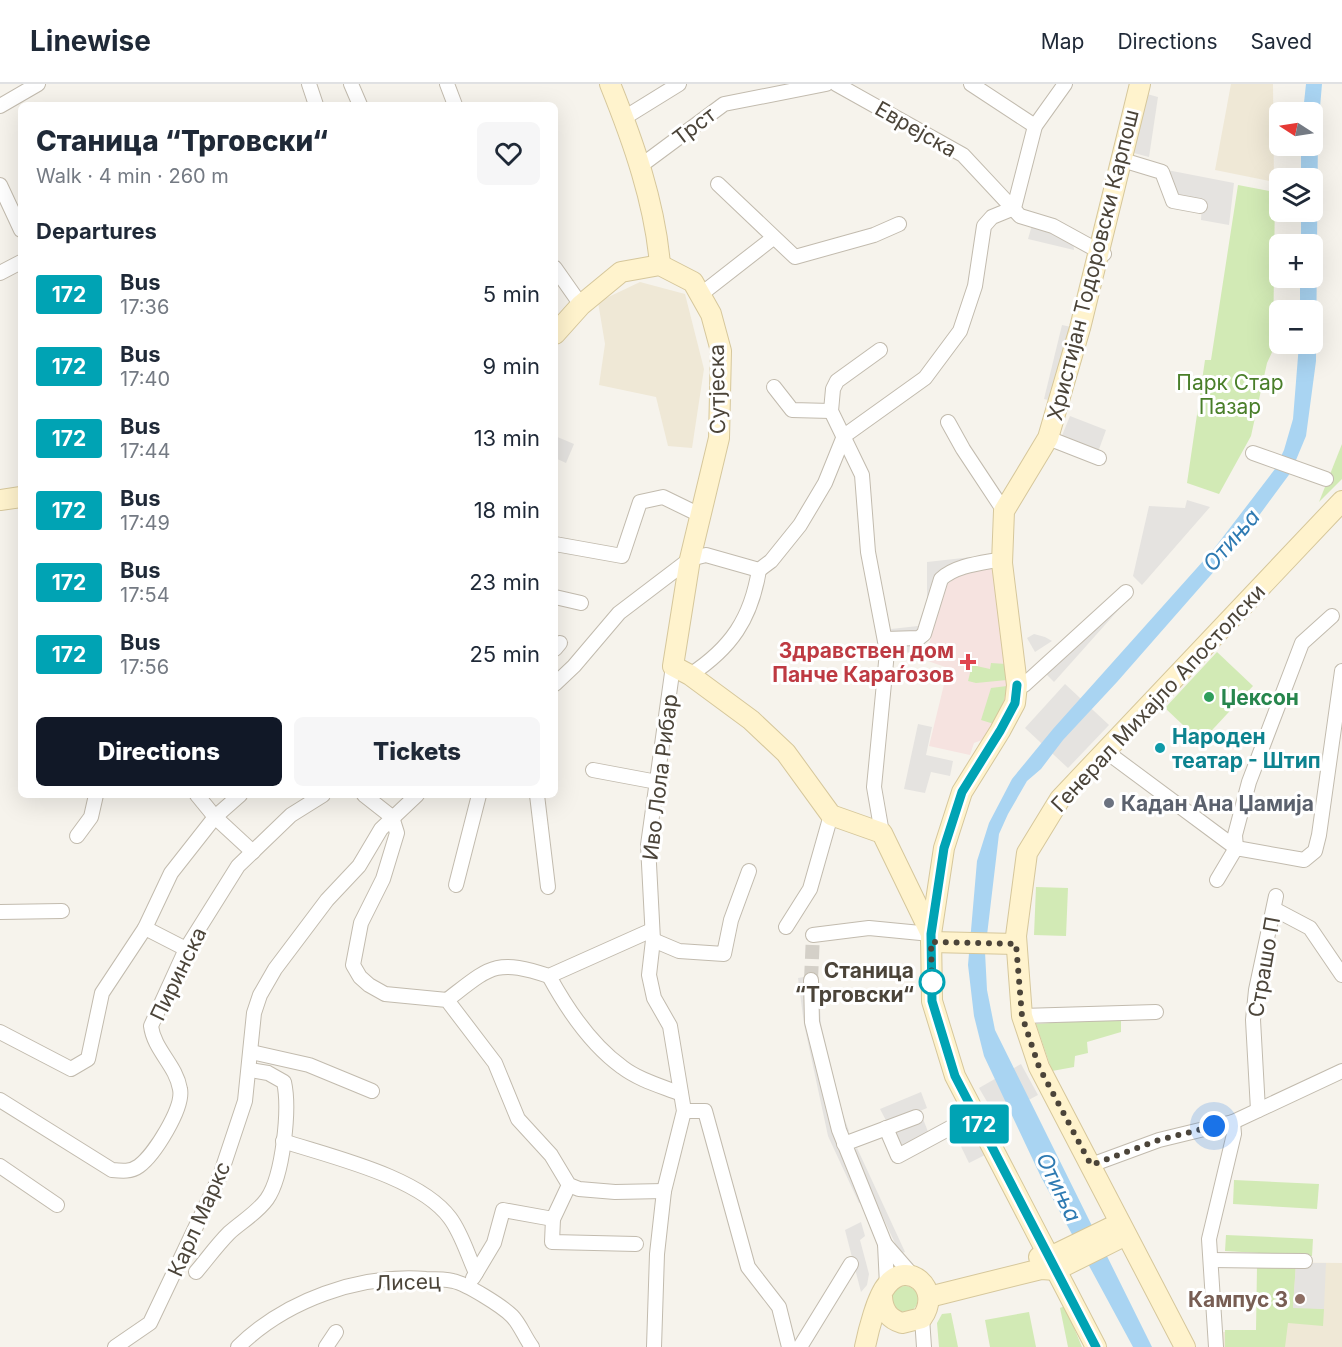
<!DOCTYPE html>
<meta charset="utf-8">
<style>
:root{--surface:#fff;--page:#f6f6f7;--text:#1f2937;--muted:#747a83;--line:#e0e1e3;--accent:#111827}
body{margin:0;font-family:Inter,sans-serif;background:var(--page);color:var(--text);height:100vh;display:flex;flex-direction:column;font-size:22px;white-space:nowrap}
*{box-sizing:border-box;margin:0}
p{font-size:20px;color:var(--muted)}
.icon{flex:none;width:33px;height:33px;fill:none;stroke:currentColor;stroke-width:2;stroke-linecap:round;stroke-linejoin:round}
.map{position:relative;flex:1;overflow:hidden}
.sheet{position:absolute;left:18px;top:18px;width:540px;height:696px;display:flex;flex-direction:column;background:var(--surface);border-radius:9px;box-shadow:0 6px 24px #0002}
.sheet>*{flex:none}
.badge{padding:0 12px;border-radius:4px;font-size:21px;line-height:39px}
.needle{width:39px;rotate:282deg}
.fabs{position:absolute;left:1269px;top:18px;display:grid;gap:12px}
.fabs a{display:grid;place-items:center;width:54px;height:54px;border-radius:9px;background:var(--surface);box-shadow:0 6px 24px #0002;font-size:30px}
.you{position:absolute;width:30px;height:30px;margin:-15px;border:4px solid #fff;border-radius:50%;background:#1a73e8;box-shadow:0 0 0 9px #1a73e833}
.map>.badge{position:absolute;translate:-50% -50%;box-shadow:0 0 0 3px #fff}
h2{padding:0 18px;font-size:22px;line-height:54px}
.round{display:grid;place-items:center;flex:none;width:63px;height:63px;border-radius:9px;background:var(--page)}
.overview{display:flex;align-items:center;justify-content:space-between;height:102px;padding:0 18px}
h1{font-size:28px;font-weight:800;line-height:45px}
.button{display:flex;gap:12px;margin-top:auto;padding:12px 18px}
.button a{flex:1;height:69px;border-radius:9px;background:var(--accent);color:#fff;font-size:24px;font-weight:800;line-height:69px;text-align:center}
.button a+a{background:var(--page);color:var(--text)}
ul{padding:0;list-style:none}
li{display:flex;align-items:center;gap:18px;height:72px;padding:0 18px}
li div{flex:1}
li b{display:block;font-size:22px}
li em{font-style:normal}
li .badge{min-width:66px;font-weight:700;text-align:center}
header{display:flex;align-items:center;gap:36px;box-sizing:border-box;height:84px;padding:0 30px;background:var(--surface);border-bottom:2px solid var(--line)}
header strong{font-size:28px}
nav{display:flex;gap:33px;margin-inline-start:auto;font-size:21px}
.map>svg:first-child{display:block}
.education{fill:#efe8d6}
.medical{fill:#f6e3e0}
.green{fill:#d2eab5}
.parking{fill:#e5e3e0}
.water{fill:#a9d4f2}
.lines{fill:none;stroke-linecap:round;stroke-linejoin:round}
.street-tunnel{stroke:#d4d0c8;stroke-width:14;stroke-dasharray:14 7;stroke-linecap:butt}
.street-casing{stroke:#c2bbae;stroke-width:16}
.secondary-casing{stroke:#d6c79b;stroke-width:22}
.street{stroke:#fff;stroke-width:14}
.secondary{stroke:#fff3cd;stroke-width:20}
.line-casing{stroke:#fff;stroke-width:14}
.line{stroke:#00a3b4;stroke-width:9}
.walk{stroke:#4b4439;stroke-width:6;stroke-dasharray:0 10.8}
.health-dot{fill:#e0444e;stroke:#fff;stroke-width:2}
.leisure-dot{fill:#2e9e5b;stroke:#fff;stroke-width:2}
.culture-dot{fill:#0f9aa8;stroke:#fff;stroke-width:2}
.worship-dot{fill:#6b7280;stroke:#fff;stroke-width:2}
.stop-dot{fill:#fff;stroke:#00a3b4;stroke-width:3}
.education-dot{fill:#8d6e63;stroke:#fff;stroke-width:2}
.labels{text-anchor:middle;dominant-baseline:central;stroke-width:6;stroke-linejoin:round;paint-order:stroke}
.street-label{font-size:21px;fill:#4b4439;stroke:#fff}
.park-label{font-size:21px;fill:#4a7f2a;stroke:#fff}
.health-label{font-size:21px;font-weight:bold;fill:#be3a42;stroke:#fff;text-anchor:end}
.leisure-label{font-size:21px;font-weight:bold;fill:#27864d;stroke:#fff;text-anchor:start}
.culture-label{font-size:21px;font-weight:bold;fill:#0d838f;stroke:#fff;text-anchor:start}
.worship-label{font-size:21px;font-weight:bold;fill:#5b616d;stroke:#fff;text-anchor:start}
.stop-label{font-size:21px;font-weight:bold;fill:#4b4439;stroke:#fff;text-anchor:end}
.education-label{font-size:21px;font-weight:bold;fill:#785e54;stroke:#fff;text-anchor:end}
.water-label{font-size:22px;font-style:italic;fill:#2e7ab2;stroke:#fff}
</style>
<header>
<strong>Linewise</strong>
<nav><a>Map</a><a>Directions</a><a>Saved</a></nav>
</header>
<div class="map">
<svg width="1342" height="1263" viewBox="0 0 1342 1263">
<rect width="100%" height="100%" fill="#f6f3ec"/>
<!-- education -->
<g class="education">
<path d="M1231 0H1273L1274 98 1215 86Z"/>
<path d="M640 198 685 210 704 285 692 364 668 362 656 313 599 301 605 260 598 218Z"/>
<path d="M1258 1178 1342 1179V1263H1223L1222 1248 1258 1247Z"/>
</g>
<!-- medical -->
<path class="medical" d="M997 483 1008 608 1001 630 982 656 974 659 970 671 929 662 948 584 925 576 944 503 955 494 975 485Z"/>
<!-- green -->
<g class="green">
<path d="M1238 101 1275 108 1273 266 1267 279 1251 352 1219 410 1187 399 1205 276H1211Z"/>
<path d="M1342 360V395L1319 418Z"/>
<path d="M1217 568 1253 602 1201 658 1165 624Z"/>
<path d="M991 579 1006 580 1007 596 976 599 968 597 972 581 990 585Z"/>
<path d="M1007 602 1001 630 994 640 981 636 991 604Z"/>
<path d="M1036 803 1068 804 1066 852 1034 851Z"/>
<path d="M1121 934V948L1087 958 1088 969 1075 972 1074 983 1052 987 1036 940Z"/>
<path d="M1234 1096 1319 1100 1317 1125 1233 1120Z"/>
<path d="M1226 1151 1313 1155 1312 1172 1225 1167Z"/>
<path d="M1296 1179 1293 1223 1324 1225 1323 1242 1288 1239 1285 1263H1225V1246H1256L1257 1183Z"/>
<circle cx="905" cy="1215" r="13"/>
<path d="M1065 1222 1082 1263H1068L1060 1224Z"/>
<path d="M1029 1228 1036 1263H990L985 1236Z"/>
<path d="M951 1229 958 1263H939L937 1239 942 1230Z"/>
</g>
<!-- parking -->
<g class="parking">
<path d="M1147 10 1158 13 1149 73 1134 69Z"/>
<path d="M1167 86 1234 99 1229 141 1201 136 1202 119 1177 113Z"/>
<path d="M1032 141 1060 148 1073 158 1074 166 1028 155Z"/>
<path d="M1062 241 1076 244 1057 318 1044 315Z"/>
<path d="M1070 332 1106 346 1098 368 1061 354Z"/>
<path d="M555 352 574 360 566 379 555 374Z"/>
<path d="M1187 416 1210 423 1142 501 1133 492 1149 422 1185 424Z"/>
<path d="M972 473 974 482 954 492 942 502 923 563 918 568 893 569 891 545 918 542 927 514V478Z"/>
<path d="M1129 514 1054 598 1045 589Z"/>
<path d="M1034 550 1045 553 1052 557 1035 568 1027 554Z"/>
<path d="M1065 600 1109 641 1068 684 1025 644Z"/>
<path d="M918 640 932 643 926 671 953 677 950 692 931 688 925 709 904 705Z"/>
<path d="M818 891 821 940 843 1031 849 1047 846 1049 816 940 813 892Z"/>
<path d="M804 893 808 939 864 1117 859 1119 828 1052 804 940 798 894Z"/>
<path d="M1021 980 1038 1011 996 1033 979 1004Z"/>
<path d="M921 1008 927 1024 920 1027 930 1053 901 1065 880 1025Z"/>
<path d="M969 1038 985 1071 969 1079 953 1046Z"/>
<path d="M857 1064 905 1168 900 1170 852 1067Z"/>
<path d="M861 1138 865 1152 860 1156 869 1190 867 1201 861 1208 845 1146Z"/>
<path d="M1296 1179H1326L1324 1225 1293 1224Z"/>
</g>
<!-- water -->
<path class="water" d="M1306 0H1322L1318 47 1316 277 1306 352 1291 388 1238 460 1117 598 1063 656 1041 685 1027 697 1008 730 999 750 985 868 987 906 995 946 1152 1263H1133L1041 1093 984 972 974 932 968 881 977 777 989 739 1012 695 1053 645 1213 466 1275 385 1284 366 1293 335 1299 260H1312V226H1300V194H1312V160H1301V128H1312V94H1301V62H1312V28H1303Z"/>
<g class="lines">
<!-- street-tunnel -->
<path class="street-tunnel" d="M811 896 813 851"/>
<defs>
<g id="street">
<path d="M309 0 316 21"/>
<path d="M351 0 360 21"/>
<path d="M447 0 455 21"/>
<path d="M836 0 963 71 1020 132 1053 142 1104 170"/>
<path d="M971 0 1035 42"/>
<path d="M0 22 38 0"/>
<path d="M624 34 679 0"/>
<path d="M1129 78 1162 88 1173 117 1200 122"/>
<path d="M639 83 724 20 826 0"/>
<path d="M718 100 795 173 874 151 899 140"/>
<path d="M0 101 21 146"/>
<path d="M1014 124 1035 42 1065 0"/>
<path d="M555 184 581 221"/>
<path d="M0 189 21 178"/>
<path d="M700 211 773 154"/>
<path d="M880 266 837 297 833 305 831 327 862 391 868 468 887 568 874 703 882 749"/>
<path d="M774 303 792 326 831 327"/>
<path d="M948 338 963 365 1004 427"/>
<path d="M1048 354 1099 374"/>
<path d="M1253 369 1326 395"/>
<path d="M555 460 622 472 640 418 663 413 700 431"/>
<path d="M555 513 581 519"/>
<path d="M885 555 919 554 924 550 941 495C956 481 982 479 1002 475"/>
<path d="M555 565 560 559"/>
<path d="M690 591C731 564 751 535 759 486"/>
<path d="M555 600 574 582 619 529 690 475 706 471 759 486 771 477 800 441 825 399 844 352 925 294 960 247 975 202 984 142 992 133 1014 124"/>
<path d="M1024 601 1126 508"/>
<path d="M1104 666 1236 764 1235 751 1249 698 1302 559 1332 532"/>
<path d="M593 686 657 698"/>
<path d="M197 711 215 733 253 768"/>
<path d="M364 711 392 733 397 749 383 795 361 839 353 881 360 893 369 901 385 910 447 916 495 979 518 1035 551 1071 569 1101 579 1105 615 1108 664 1107"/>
<path d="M537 711 548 803"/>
<path d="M77 752 91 733 96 711"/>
<path d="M1217 796 1236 764 1304 776 1315 767 1319 751 1342 587"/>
<path d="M456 801 479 711"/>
<path d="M1274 825 1310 844 1342 891"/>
<path d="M0 828 62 827"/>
<path d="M786 843 810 805 831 731"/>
<path d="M145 844 186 865"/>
<path d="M813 851 869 844 931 850"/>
<path d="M653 856 679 867 724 870 731 836 749 787"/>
<path d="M549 892C567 925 590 960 622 983 639 996 661 1002 681 1010"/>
<path d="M811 896 812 938 839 1046 885 1160 887 1201"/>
<path d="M447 916C490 883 495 874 549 892L652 846"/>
<path d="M1022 932 1156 928"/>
<path d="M0 948 71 985 88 975 102 909 145 844 171 789 215 733 240 711"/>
<path d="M251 968 309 981 372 1007"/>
<path d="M0 1016 112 1086C122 1087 131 1088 139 1082 154 1071 184 1024 180 1005 176 981 154 966 151 942L186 865 238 782 291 731 323 711"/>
<path d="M1258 1026 1253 936 1256 906 1276 812"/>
<path d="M684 1027H705L748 1183 779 1223 789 1263"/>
<path d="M886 1044 898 1072 974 1031"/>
<path d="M283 1057C332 1073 420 1093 450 1134 462 1150 468 1172 476 1189"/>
<path d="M844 1060 916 1033"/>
<path d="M1091 1081 1159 1056 1233 1038 1342 987"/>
<path d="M0 1082 57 1121"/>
<path d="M569 1101 553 1135 552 1158 636 1160"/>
<path d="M885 1160 913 1192"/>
<path d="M1211 1176 1305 1177"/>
<path d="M196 1188C207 1175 217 1161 229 1149 241 1138 257 1129 267 1115 283 1092 290 1025 284 998L268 989 250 986"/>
<path d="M473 1194 494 1159 503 1126 553 1135"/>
<path d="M922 1234 924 1263"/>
<path d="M115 1263 150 1239 220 1092 245 1017 254 929 260 911 275 885 327 816 359 782 381 745 417 711"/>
<path d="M238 1263C286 1216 359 1190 426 1195 435 1195 445 1195 453 1197 467 1200 502 1222 512 1232 520 1240 525 1254 532 1263"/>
<path d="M326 1263 336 1248"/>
<path d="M654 1263 657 1170 664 1107 684 1027 670 942 654 914 649 891 653 856 648 761 673 582"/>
<path d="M800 1263 851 1180"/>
<path d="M1216 1263 1209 1155 1234 1050 1233 1038"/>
</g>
<g id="secondary">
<path d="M610 0C633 57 655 119 660 181"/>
<path d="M555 250 581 221 621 188 660 181 693 198 711 230 721 267 719 354 690 475 673 582 690 591 751 636 786 669 831 731 882 749 931 850"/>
<path d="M0 416 21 413"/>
<path d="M931 858 1016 860"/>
<path d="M1039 1173H1050L1120 1139"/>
<path d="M929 1213 1041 1185 1056 1186 1126 1151"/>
<path d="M865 1263C868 1248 877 1212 887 1201 907 1175 943 1204 922 1234L902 1239C889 1235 883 1227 882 1213"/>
<path d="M1096 1263 955 992 932 917 931 850 944 764 962 708 1000 647 1015 619 1017 601 1002 479 1004 427 1048 354 1080 244 1140 0"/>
<path d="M1185 1263 1039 983 1022 932 1016 852 1027 769 1060 715 1342 417"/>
</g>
</defs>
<!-- street casing -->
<use href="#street" class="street-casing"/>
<!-- secondary casing -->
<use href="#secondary" class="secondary-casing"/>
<!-- street -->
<use href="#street" class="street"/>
<!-- secondary -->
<use href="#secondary" class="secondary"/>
</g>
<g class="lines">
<defs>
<path id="line" d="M1017 601 1015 619 1000 647 962 708 944 764 931 850 932 917 955 992 1096 1263"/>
</defs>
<!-- line casing -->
<use href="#line" class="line-casing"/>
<!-- line -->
<use href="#line" class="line"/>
<!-- walk -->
<path class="walk" d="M932 898V903L931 858 1016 860 1022 932 1039 983 1091 1081 1159 1056 1214 1042"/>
</g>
<!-- markers -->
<path class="health-dot" d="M965 569h6v6h6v6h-6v6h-6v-6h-6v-6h6z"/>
<circle class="leisure-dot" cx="1209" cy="613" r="6"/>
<circle class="culture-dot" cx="1160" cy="664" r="6"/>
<circle class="worship-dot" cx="1109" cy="719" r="6"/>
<circle class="stop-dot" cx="932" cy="898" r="12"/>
<circle class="education-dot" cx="1300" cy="1215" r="6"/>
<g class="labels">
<!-- street labels -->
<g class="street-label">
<text transform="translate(694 42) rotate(-37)">Трст</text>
<text transform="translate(916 45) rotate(30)">Еврејска</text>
<text transform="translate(1093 181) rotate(-76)">Христијан Тодоровски Карпош</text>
<text transform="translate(717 305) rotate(-91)">Сутјеска</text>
<text transform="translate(1158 614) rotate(-47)">Генерал Михајло Апостолски</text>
<text transform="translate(660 693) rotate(-83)">Иво Лола Рибар</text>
<text transform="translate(1264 883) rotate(-80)">Страшо П</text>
<text transform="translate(178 890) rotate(-64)">Пиринска</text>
<text transform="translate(199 1135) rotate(-66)">Карл Маркс</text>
<text transform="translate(408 1198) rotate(-2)">Лисец</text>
</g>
<!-- park labels -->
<g class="park-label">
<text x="1230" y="298">Парк Стар<tspan x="1230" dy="24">Пазар</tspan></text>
</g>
<!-- health labels -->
<g class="health-label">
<text x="954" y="566">Здравствен дом<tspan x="954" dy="24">Панче Караѓозов</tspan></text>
</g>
<!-- leisure labels -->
<g class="leisure-label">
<text x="1221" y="613">Џексон</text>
</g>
<!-- culture labels -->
<g class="culture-label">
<text x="1172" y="652">Народен<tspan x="1172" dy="24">театар - Штип</tspan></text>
</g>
<!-- worship labels -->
<g class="worship-label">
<text x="1121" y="719">Кадан Ана Џамија</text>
</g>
<!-- stop labels -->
<g class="stop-label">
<text x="914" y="886">Станица<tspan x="914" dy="24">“Трговски“</tspan></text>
</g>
<!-- education labels -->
<g class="education-label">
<text x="1288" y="1215">Кампус 3</text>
</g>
<!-- water labels -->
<g class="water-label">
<text transform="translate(1231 456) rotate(-49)">Отиња</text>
<text transform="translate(1059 1103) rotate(64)">Отиња</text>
</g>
</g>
</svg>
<div class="fabs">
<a><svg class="needle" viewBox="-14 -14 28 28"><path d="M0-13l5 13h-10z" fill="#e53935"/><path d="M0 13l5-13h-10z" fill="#747a83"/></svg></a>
<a><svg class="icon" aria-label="layers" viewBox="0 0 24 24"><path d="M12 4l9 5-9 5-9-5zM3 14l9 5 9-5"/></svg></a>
<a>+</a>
<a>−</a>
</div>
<div class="you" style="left:1214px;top:1042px"></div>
<b class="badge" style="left:979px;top:1040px;background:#00a3b4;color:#fff">172</b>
<section class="sheet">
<div class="overview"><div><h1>Станица “Трговски“</h1><p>Walk · 4 min · 260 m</p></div><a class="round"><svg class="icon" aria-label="heart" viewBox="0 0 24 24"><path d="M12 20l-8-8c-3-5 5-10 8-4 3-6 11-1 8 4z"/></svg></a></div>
<h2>Departures</h2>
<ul>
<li><span class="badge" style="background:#00a3b4;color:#fff">172</span><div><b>Bus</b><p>17:36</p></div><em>5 min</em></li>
<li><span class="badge" style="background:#00a3b4;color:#fff">172</span><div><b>Bus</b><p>17:40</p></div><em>9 min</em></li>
<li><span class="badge" style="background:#00a3b4;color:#fff">172</span><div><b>Bus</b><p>17:44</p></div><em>13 min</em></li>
<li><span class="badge" style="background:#00a3b4;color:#fff">172</span><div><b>Bus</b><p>17:49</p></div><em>18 min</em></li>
<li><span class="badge" style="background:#00a3b4;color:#fff">172</span><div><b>Bus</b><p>17:54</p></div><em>23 min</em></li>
<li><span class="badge" style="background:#00a3b4;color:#fff">172</span><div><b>Bus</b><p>17:56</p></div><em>25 min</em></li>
</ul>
<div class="button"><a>Directions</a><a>Tickets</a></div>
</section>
</div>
